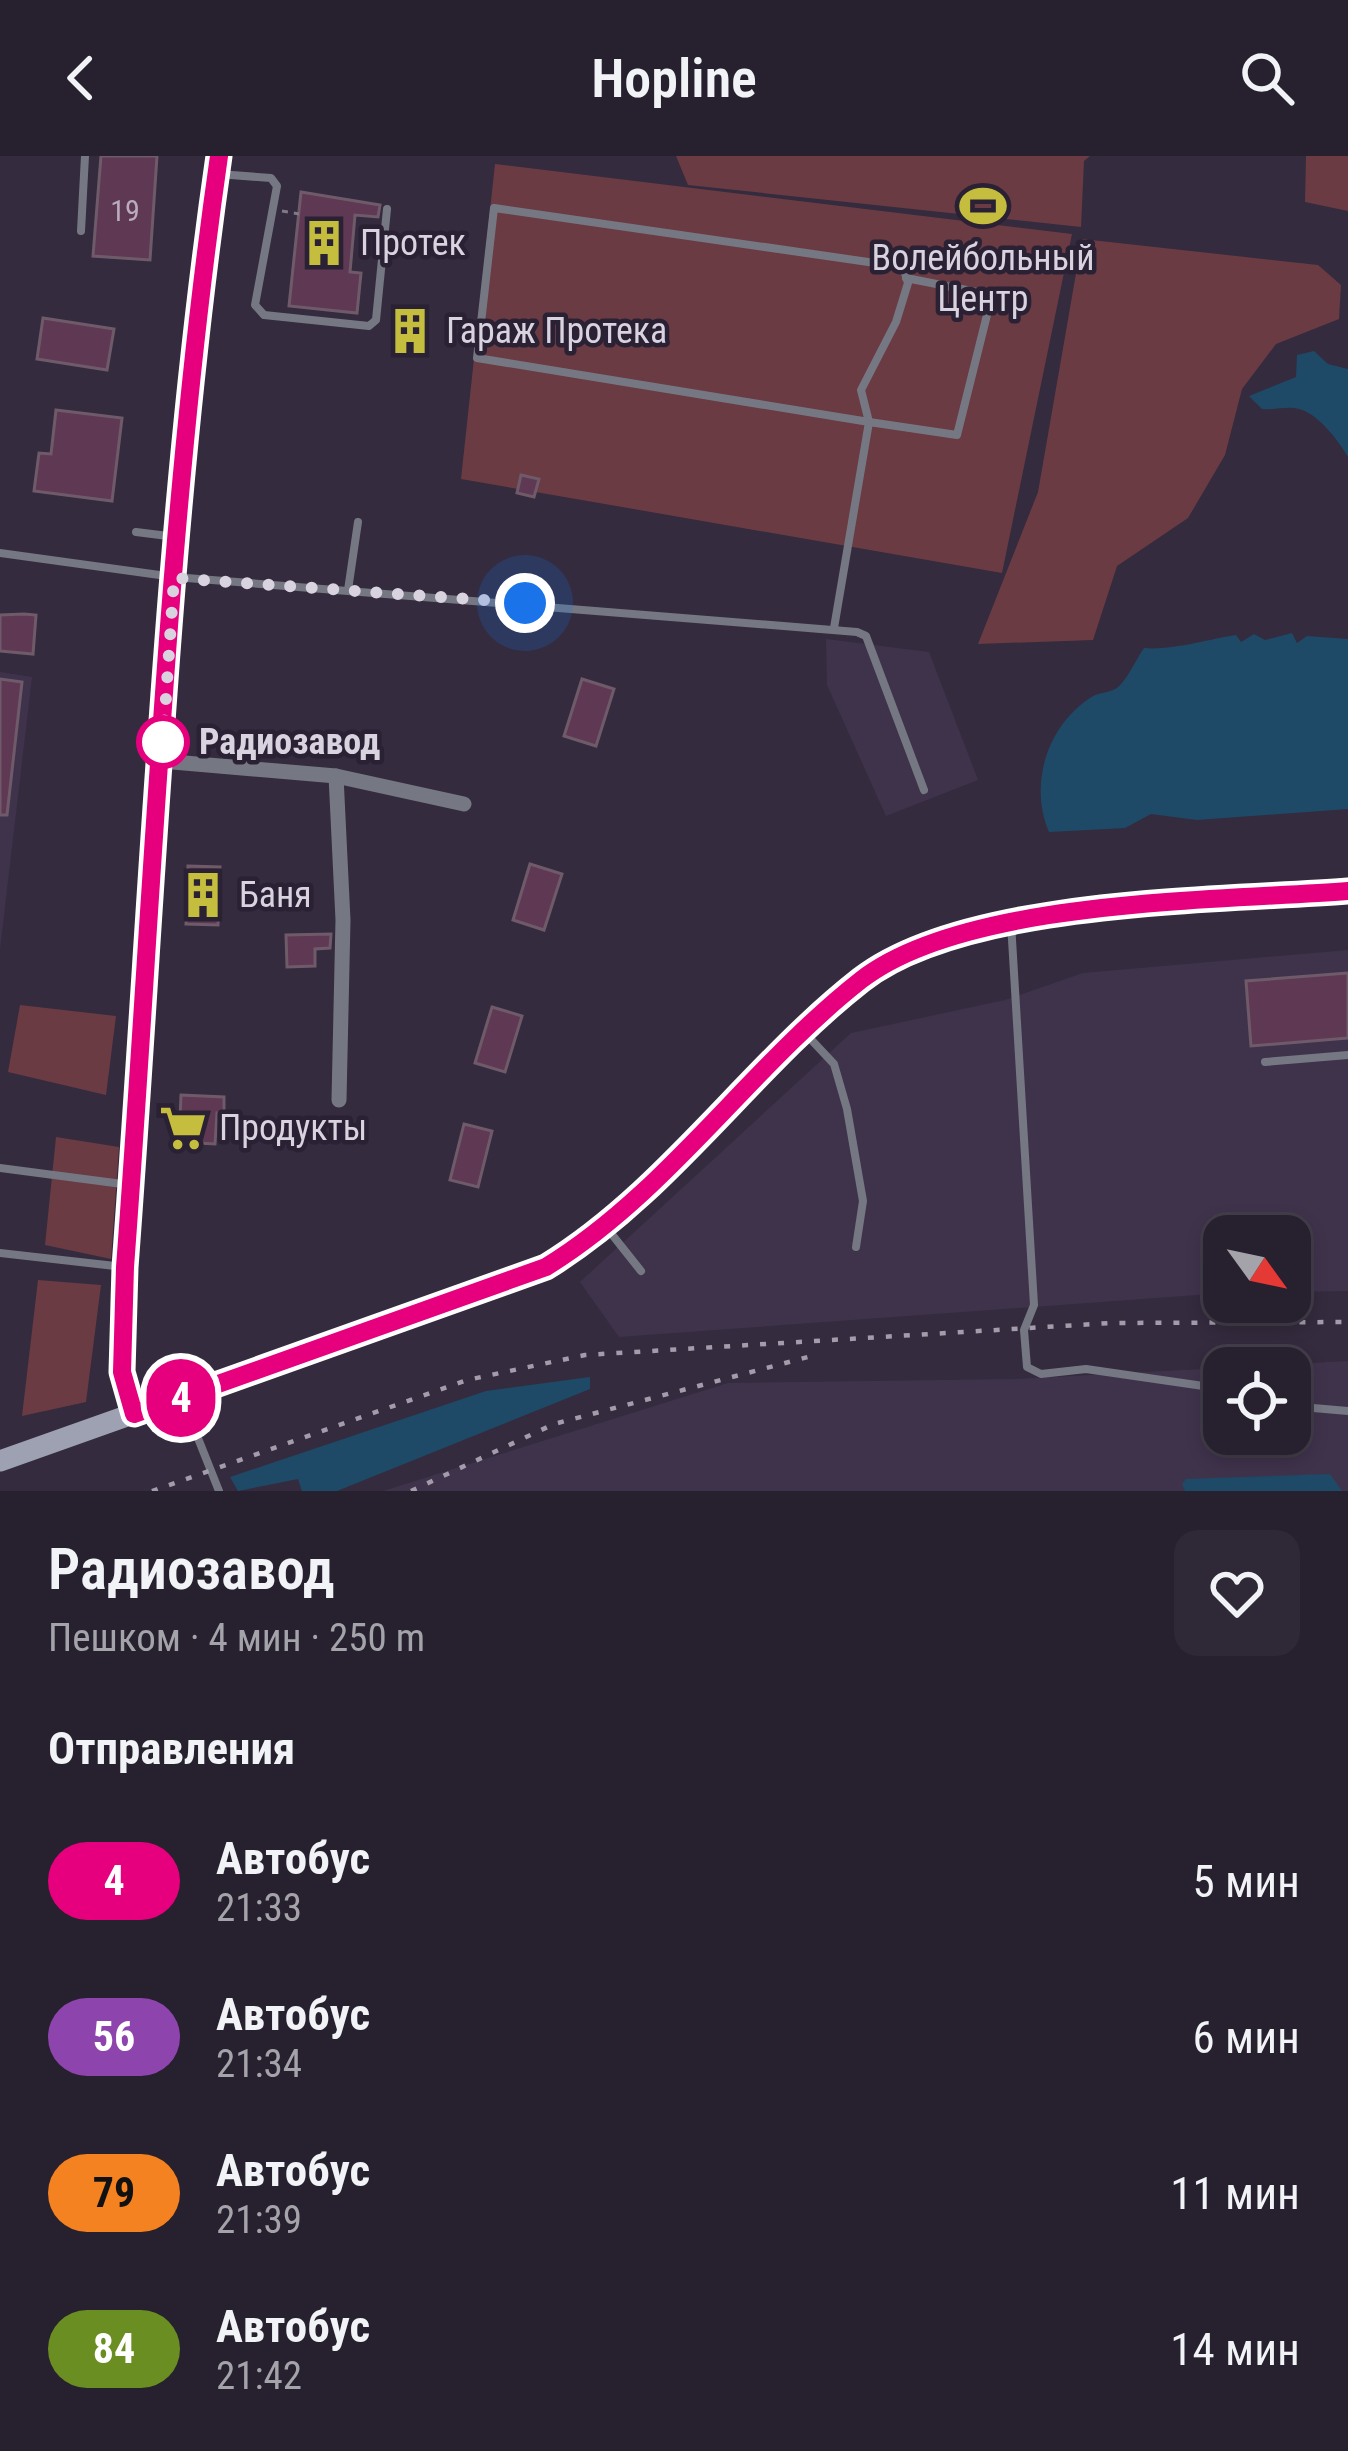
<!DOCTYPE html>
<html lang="ru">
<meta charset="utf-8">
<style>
:root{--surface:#27202e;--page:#2f2836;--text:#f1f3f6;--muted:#a4a3aa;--line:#433e4a}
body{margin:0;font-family:"Roboto Condensed",sans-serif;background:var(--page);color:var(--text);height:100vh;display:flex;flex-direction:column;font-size:45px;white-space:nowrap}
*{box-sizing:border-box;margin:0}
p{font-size:39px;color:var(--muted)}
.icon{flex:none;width:66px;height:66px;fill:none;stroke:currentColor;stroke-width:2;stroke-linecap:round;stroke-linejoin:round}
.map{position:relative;height:1335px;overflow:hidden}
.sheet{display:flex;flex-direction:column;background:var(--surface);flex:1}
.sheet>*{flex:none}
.badge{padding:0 24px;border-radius:39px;font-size:42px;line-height:78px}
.needle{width:78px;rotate:123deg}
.tools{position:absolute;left:1203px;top:1059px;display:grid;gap:24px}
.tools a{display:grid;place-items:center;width:108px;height:108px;border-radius:24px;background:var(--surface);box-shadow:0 6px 18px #0003,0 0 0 3px var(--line);font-size:60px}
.you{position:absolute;width:60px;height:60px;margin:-30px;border:9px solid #fff;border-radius:50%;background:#1a73e8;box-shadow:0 0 0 18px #1a73e833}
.map>.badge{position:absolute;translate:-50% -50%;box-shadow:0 0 0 6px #fff}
h2{padding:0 48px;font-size:45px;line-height:108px}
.round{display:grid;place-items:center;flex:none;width:126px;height:126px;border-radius:24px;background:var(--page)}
.summary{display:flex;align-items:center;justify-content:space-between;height:204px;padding:0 48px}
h1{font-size:57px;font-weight:600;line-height:90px}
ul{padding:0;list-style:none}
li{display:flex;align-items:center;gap:36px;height:156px;padding:0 48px}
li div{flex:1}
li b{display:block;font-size:45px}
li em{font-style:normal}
li .badge{min-width:132px;font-weight:700;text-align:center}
header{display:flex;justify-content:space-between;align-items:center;height:156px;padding:0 48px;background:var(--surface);font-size:54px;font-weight:600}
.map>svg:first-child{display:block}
.built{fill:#3f334c;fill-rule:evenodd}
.green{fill:#6a3b43}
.water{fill:#1e4a67}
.building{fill:#5f3854;stroke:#6f5a69;stroke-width:3}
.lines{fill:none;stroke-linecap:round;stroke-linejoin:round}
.path{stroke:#807989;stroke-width:3;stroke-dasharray:6 6;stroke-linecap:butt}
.lane{stroke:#757883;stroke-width:8}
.street{stroke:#757883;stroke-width:15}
.secondary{stroke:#9da1b2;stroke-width:21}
.rail{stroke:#a39cab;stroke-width:4.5;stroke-dasharray:6 12;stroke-linecap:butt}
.line-casing{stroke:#fff;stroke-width:27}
.line{stroke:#e6007e;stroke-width:18}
.walk{stroke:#d9d3e0;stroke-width:12;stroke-dasharray:0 21.6}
.stop-dot{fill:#fff;stroke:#e6007e;stroke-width:6}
.labels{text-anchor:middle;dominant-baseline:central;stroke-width:9;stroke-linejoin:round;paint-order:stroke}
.number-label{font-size:30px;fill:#baacbd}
.poi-label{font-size:36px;fill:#d9d3e0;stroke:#2a2134;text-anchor:start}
.stop-label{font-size:36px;font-weight:bold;fill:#d9d3e0;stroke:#2a2134;text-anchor:start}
</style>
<header><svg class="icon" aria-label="back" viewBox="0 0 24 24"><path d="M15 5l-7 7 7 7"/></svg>Hopline<svg class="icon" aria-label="search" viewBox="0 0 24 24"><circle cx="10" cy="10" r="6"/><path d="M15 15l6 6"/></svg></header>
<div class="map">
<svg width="1348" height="1335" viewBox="0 0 1348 1335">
<rect width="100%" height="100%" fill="#342b3e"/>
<!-- built -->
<g class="built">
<path d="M826 483 929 496 978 624 886 660 827 529Z"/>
<path d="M0 516 32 521 0 793Z"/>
<path d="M1348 794V1135L1290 1136V1080H1224V1137L619 1181 580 1126 851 877 1005 844 1083 817Z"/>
<path d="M1348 1205V1335H383L728 1227 1017 1223ZM1224 1212H1290V1278H1224Z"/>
</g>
<!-- green -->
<g class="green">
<path d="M676 0H1090L1084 5 1081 71 688 29Z"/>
<path d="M1306 0H1348V55L1305 46Z"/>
<path d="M495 8 1072 78 1002 417 461 323Z"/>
<path d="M1082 83 1318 109 1341 129 1339 163 1276 188 1242 233 1225 299 1188 362 1117 410 1093 484 978 488 1038 336Z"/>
<path d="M20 849 116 860 106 939 8 916Z"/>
<path d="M56 981 119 991 111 1103 45 1089Z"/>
<path d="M38 1124 101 1129 86 1246 22 1260Z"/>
</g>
<!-- water -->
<g class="water">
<path d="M1314 195 1328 208 1348 213V301C1338 284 1316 254 1294 252 1284 251 1273 254 1262 253L1249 240 1296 221 1297 199Z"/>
<path d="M1292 477 1297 487 1307 480 1348 483V653L1197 664 1151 658 1125 672 1049 676C1029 630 1046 571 1090 542 1098 536 1110 537 1117 532 1128 523 1136 503 1144 492 1169 495 1210 483 1236 479L1241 486 1254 478 1265 484Z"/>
<path d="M590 1221V1233L337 1335H302L298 1323 238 1335 230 1321 486 1235Z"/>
<path d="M1330 1318 1342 1335H1185L1182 1328 1186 1323Z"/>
</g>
<!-- building -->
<g class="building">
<path d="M101 0H157L150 104 93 100Z"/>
<path d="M301 36 380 49 378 61 355 59 350 116 361 117 357 157 289 150Z"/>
<path d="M396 161 427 164 424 188 394 185Z"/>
<path d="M43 162 114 173 107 214 37 203Z"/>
<path d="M56 254 122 262 112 345 34 335 39 297 51 298Z"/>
<path d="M521 319 539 323 534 341 517 337Z"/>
<path d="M24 458 36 459 33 498 0 495V459Z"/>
<path d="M0 523 22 526 7 659H0Z"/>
<path d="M582 523 614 533 596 590 564 580Z"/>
<path d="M530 708 562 718 544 774 513 764Z"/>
<path d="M188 710 220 711 218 769 186 768Z"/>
<path d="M331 778 330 792 315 793V810L287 811 286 779Z"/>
<path d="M1348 817V882L1251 890 1246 825Z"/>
<path d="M492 851 522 860 505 916 475 907Z"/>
<path d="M181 939 224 941V957H217L215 988 179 986Z"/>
<path d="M464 968 492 975 478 1031 450 1024Z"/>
</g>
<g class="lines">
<!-- path -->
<path class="path" d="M282 55 299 58"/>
<!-- lane -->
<g class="lane">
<path d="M218 18 271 22 277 30 255 149 264 159 369 170 376 164 387 53"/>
<path d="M81 75 85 0"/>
<path d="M136 376 176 381"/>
<path d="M0 397 174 421 857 476 866 480 924 634"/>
<path d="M348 434 358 366"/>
<path d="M834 472 869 266 477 202 494 52 903 111 908 127 896 166 861 234 869 266 957 279 992 139 906 122"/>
<path d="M1011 767 1034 1149 1024 1174 1027 1211 1041 1218 1086 1213 1224 1233"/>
<path d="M804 876 834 908 847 953 863 1045 856 1091"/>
<path d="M1265 906 1348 899"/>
<path d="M0 1012 130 1029"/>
<path d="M606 1071 641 1115"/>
<path d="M0 1097 124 1111"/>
<path d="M182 1242 219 1335"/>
<path d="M1290 1250 1348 1255"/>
</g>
<!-- street -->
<g class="street">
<path d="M161 605 336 620 464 648"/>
<path d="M336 620 343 764 339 944"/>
</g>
<!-- secondary -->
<g class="secondary">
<path d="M134 1259 122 1216 125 1111C153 740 167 368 219 0"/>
<path d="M0 1305 546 1111C667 1038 750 911 861 824 965 743 1217 745 1348 735"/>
</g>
<!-- rail -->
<g class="rail">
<path d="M152 1335 467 1224 585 1199 1111 1167 1348 1166"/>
<path d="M411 1335 554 1268 808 1201"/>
</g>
</g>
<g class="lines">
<defs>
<path id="line" d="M219 0C166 368 153 740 125 1111L122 1216 134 1258 546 1111C667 1037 750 911 861 824 965 743 1218 745 1348 735"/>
</defs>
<!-- line casing -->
<use href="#line" class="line-casing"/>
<!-- line -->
<use href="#line" class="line"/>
<!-- walk -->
<path class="walk" d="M163 586 174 422 525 447"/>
</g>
<!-- icons -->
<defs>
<symbol id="stadium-bare" viewBox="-9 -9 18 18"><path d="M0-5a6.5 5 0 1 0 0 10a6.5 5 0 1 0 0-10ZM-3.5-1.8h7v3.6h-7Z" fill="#c4bd3e" stroke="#2a2134" stroke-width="2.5" paint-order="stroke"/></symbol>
<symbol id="building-bare" viewBox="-9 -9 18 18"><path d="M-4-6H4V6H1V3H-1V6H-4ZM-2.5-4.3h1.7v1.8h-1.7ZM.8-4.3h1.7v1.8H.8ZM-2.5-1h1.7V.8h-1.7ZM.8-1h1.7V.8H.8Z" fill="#c4bd3e" stroke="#2a2134" stroke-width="2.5" paint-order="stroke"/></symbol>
<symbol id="supermarket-bare" viewBox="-9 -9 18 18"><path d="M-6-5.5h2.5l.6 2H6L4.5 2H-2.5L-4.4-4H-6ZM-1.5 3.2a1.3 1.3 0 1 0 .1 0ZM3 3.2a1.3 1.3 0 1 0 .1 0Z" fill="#c4bd3e" stroke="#2a2134" stroke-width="2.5" paint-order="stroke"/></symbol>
</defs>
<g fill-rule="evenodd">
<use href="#stadium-bare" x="950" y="17" width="66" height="66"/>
<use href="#building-bare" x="291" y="54" width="66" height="66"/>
<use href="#building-bare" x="377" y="142" width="66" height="66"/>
<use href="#building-bare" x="170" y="706" width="66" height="66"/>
<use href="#supermarket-bare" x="150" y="939" width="66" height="66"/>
</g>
<!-- markers -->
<circle class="stop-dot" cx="163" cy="586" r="24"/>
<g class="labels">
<!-- number labels -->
<g class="number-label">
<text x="125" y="54">19</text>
</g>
<!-- poi labels -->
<g class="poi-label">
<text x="360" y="87">Протек</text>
<text x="983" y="102" text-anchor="middle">Волейбольный<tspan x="983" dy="41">Центр</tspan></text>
<text x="446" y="175">Гараж Протека</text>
<text x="239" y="739">Баня</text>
<text x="219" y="972">Продукты</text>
</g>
<!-- stop labels -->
<g class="stop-label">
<text x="199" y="586">Радиозавод</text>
</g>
</g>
</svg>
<div class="tools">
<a><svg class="needle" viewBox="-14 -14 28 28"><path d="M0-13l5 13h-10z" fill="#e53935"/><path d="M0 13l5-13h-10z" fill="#a4a3aa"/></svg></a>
<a><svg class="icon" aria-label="locate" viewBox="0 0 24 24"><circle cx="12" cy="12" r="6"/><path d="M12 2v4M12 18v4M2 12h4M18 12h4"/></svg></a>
</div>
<div class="you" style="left:525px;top:447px"></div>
<b class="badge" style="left:181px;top:1242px;background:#e6007e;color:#fff">4</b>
</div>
<section class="sheet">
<div class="summary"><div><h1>Радиозавод</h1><p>Пешком · 4 мин · 250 m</p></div><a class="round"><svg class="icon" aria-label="heart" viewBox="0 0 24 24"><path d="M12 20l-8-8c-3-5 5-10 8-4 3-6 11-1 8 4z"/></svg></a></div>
<h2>Отправления</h2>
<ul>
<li><span class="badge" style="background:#e6007e;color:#fff">4</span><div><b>Автобус</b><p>21:33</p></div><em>5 мин</em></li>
<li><span class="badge" style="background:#8e44ad;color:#fff">56</span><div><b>Автобус</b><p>21:34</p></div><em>6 мин</em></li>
<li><span class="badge" style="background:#f58220;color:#111">79</span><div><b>Автобус</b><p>21:39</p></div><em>11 мин</em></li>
<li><span class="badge" style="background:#6b8e23;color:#fff">84</span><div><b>Автобус</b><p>21:42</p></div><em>14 мин</em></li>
</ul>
</section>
